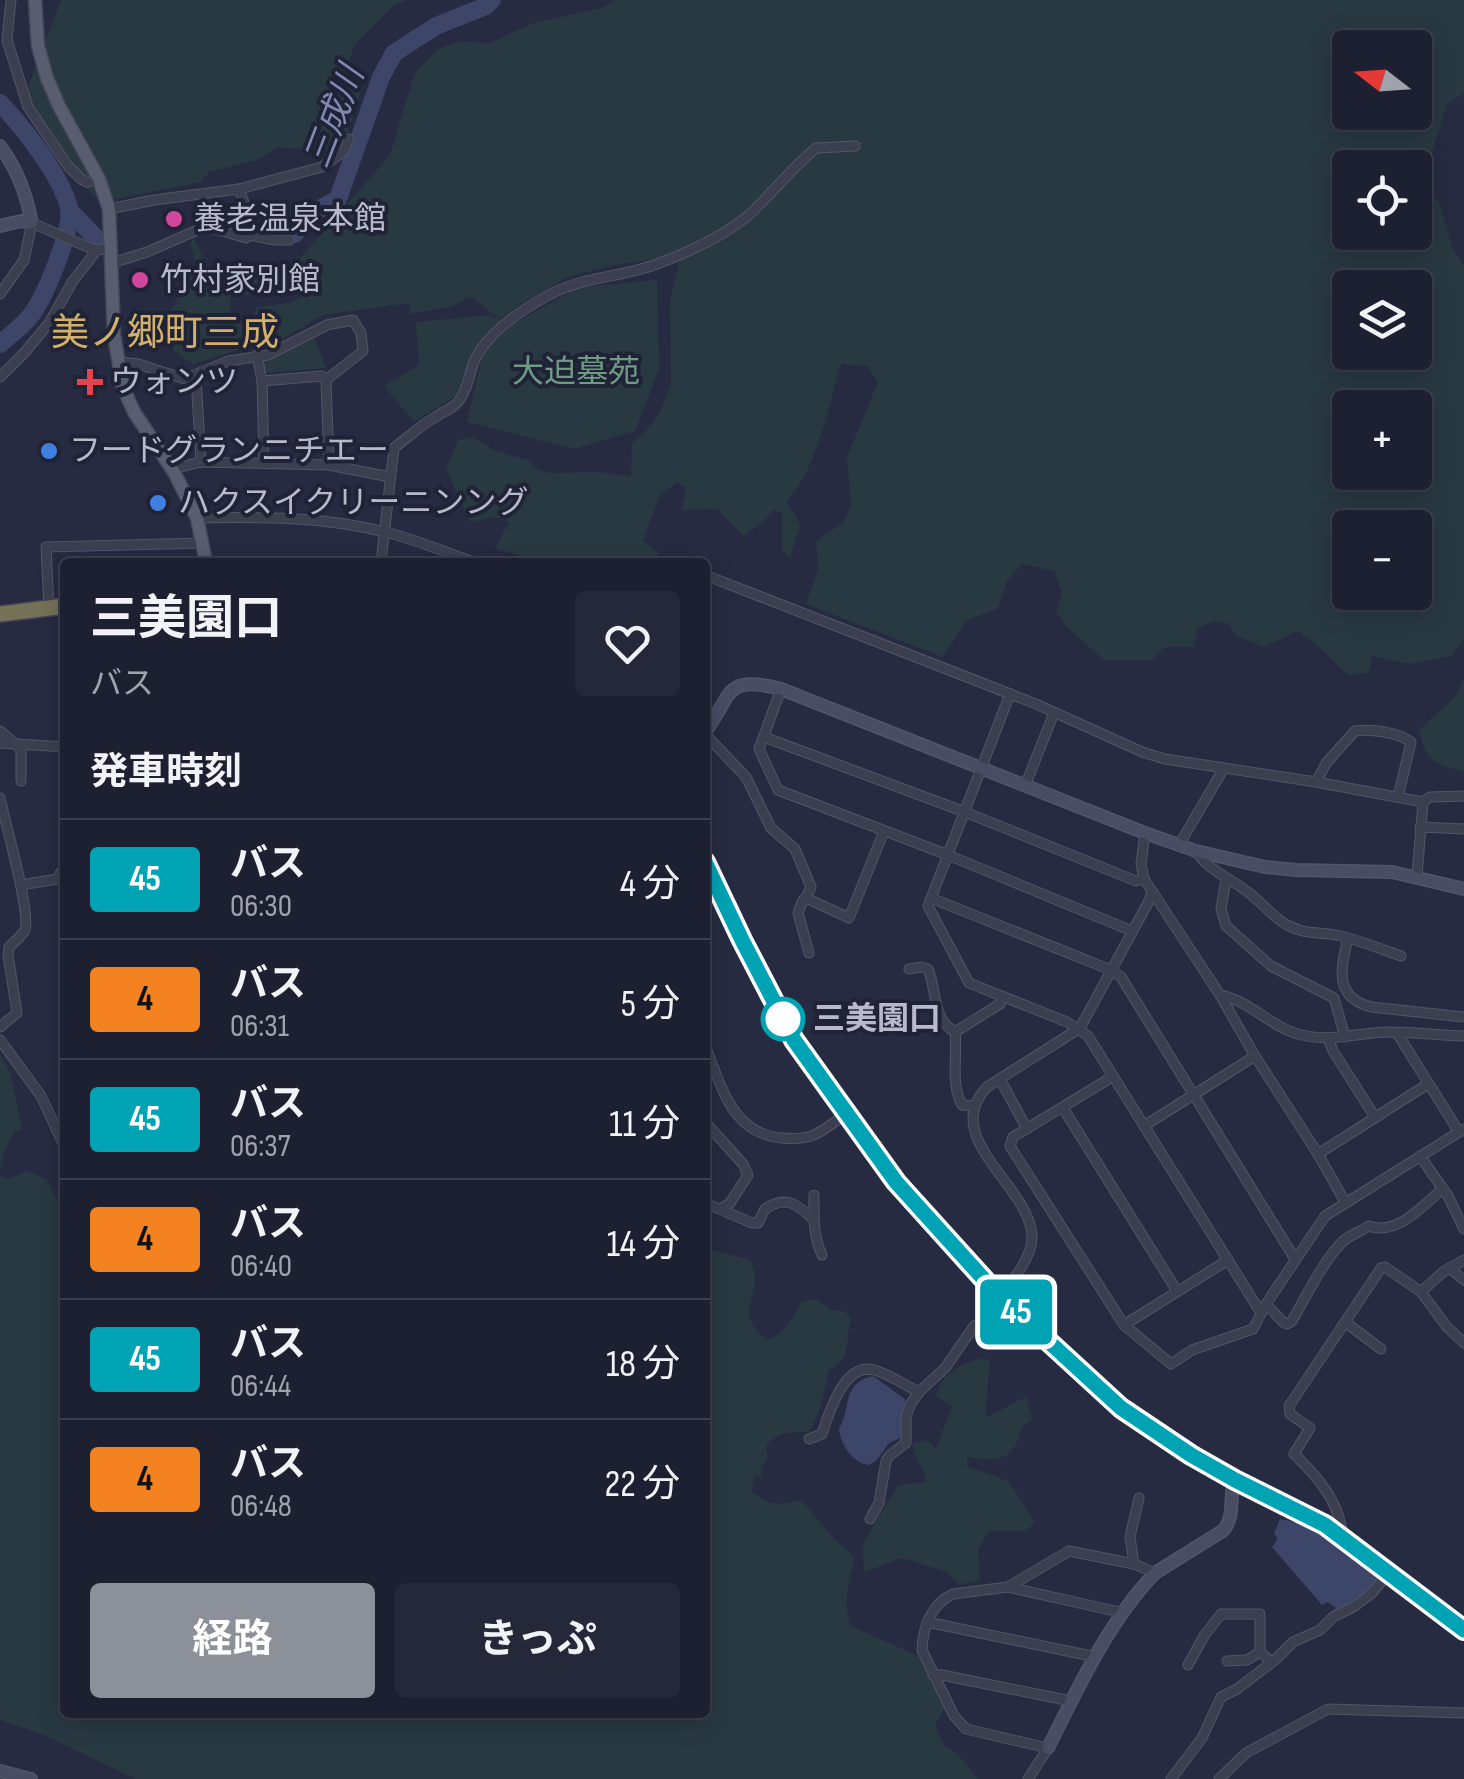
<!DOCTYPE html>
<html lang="ja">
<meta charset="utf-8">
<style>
:root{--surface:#1d2031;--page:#252839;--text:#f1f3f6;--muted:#a0a3ab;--line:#3b3e4d;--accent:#8c9099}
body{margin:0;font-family:"Sofia Sans Condensed","Noto Sans JP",sans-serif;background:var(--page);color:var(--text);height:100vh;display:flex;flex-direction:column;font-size:38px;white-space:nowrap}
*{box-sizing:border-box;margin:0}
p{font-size:32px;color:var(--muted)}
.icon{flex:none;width:55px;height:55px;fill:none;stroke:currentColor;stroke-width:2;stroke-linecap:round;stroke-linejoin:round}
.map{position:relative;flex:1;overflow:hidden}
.details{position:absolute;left:60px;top:558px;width:650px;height:1160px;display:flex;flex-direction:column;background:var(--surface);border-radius:10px;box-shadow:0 5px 25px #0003,0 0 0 2px var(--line)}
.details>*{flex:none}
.badge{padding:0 20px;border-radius:8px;font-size:35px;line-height:65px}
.needle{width:65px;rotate:287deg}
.tools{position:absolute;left:1332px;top:30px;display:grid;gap:20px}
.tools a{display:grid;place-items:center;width:100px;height:100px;border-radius:10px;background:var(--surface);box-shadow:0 5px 25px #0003,0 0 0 2px var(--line);font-size:50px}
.map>.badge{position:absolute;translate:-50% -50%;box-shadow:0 0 0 5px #fff}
h2{padding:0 30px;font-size:38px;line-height:90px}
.round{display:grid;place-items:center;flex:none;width:105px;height:105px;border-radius:10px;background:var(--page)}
.headline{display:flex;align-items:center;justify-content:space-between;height:170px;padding:0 30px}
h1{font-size:48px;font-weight:700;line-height:75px}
.primary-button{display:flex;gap:20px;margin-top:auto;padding:20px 30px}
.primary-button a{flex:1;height:115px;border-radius:10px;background:var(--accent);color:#fff;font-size:40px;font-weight:700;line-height:115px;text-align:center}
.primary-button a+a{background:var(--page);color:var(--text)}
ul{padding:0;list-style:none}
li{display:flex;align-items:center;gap:30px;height:120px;padding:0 30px;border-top:2px solid var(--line)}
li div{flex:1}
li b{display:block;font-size:38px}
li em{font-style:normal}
li .badge{min-width:110px;font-weight:700;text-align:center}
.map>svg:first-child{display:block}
.green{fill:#293942;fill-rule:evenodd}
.water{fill:#3d4569}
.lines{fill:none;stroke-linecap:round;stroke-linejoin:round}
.river{stroke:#3d4569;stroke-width:18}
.street-casing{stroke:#535668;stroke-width:11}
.secondary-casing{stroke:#535668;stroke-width:14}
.primary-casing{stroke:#45475a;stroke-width:15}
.highway-casing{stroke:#434658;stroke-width:18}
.street{stroke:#3b3f50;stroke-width:9}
.secondary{stroke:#494c63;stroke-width:11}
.primary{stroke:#595d70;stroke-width:12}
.highway{stroke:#767258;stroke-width:15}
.line-casing{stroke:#fff;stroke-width:22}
.line{stroke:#00a3b4;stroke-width:15}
.hotel-dot{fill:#d1479c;stroke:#202336;stroke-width:4}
.health-dot{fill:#e0444e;stroke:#202336;stroke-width:4}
.shop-dot{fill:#3f7fe0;stroke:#202336;stroke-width:4}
.stop-dot{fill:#fff;stroke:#00a3b4;stroke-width:5}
.labels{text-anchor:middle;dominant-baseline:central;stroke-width:8;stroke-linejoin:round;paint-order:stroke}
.poi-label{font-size:32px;fill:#b8bacb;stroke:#202336;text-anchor:start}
.park-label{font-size:32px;fill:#6f9b84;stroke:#202336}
.stop-label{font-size:32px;font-weight:bold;fill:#b8bacb;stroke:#202336;text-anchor:start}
.water-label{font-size:35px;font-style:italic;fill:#8089b1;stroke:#202336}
.quarter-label{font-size:38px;fill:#d3b16a;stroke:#202336}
</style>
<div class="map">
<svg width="1464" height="1779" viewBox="0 0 1464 1779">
<rect width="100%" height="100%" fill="#272b41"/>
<!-- green -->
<g class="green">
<path d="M61 0H406L395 4 354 45 346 74 362 88 346 137 331 152 278 147 257 160 209 172 201 182 100 202 84 186 27 108 28 87Z"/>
<path d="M615 0H1464V93L1447 104 1422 185 1439 202 1452 246 1464 267V639L1452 656 1408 664 1372 656 1369 673 1348 675C1330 659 1318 642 1297 631L1264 647 1236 636 1228 623 1213 621 1197 629 1194 647H1164L1152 660H1104L1067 627 1056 612 1062 592 1054 571 1022 564 1007 581 998 608 966 621 943 657 806 604 818 569 816 541 843 523 851 505 847 457 878 382 867 366 841 364C828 407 817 470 786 502L792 509 800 525 790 558 782 550V512L773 510 764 521 744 536 717 509 682 510 686 488 677 482 660 495 643 540 659 553 651 562H569L562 560H535L495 548 509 522 495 517 470 522 446 469 458 440 472 437 496 451 528 460 538 470 552 473 600 472 631 477 632 443 646 431 660 412 671 384 670 300 680 259 665 257 610 266 570 276 522 303 500 319 503 322 469 366 457 395 414 422 384 386 419 365 416 322 489 315 499 319 474 298H467L453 306 411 314 409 303 322 315 267 348 258 343 251 320 257 307C280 305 299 304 313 285L304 284 284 291 231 296 229 319 246 325 251 346 193 364 173 350 178 328 163 324C170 307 183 296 187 278L199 272 190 243 194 238 209 271 231 273 264 281 279 276 296 263 390 155 415 72 438 49 462 41 490 43 533 23 605 7ZM1350 48H1415V112H1350ZM1350 168H1415V232H1350ZM1350 288H1415V352H1350ZM1350 408H1415V472H1350ZM1350 528H1415V592H1350Z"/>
<path d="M657 280 659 369 635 431 574 449 467 422 483 352 513 324 579 287Z"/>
<path d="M313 334 326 368 265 373 262 358Z"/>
<path d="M1464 676V772C1433 763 1427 763 1419 730L1457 695Z"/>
<path d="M0 1054 11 1074 22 1131 15 1130C7 1145 1 1158 0 1175L8 1179 26 1171 46 1179 58 1201 65 1233V1712H705V1248L750 1260C768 1296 727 1311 768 1340 785 1333 793 1318 802 1301L816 1299 831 1310 844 1311 851 1318C845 1340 852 1360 829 1370 825 1391 819 1413 810 1432 793 1432 777 1431 766 1446L768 1459 762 1467 761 1476 754 1475 752 1492C769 1506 780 1505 801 1500L839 1544 854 1556C851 1584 841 1598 851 1626L919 1656 945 1708 935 1724 944 1746 957 1753 978 1779H136L44 1735 0 1720Z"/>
<path d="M983 1358 990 1360 985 1418 1026 1397 1032 1420 1022 1427C1014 1461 998 1462 967 1457V1467L993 1475 1009 1482 1035 1522 1026 1531H989L978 1549 980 1580 959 1585 947 1572 902 1558 864 1572 863 1543 898 1485 926 1482C924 1466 914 1461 913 1444L927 1440 936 1449 952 1406 936 1396C942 1372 961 1364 983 1358Z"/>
</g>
<!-- water -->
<g class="water">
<path d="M873 1376 905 1399 904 1436 889 1443 876 1461 868 1465C852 1462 841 1445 839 1429 851 1410 841 1383 873 1376Z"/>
<path d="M1280 1519 1299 1523 1332 1542 1380 1578 1365 1597 1336 1612 1335 1607 1327 1602 1322 1605 1272 1547 1278 1538 1274 1534Z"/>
</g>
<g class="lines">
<!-- river -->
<g class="river">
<path d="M0 103C23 127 61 175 69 208 73 229 46 293 34 311 26 324 11 334 0 344"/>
<path d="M70 211 97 239"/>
<path d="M295 234C303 214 321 209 338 199L381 77 394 53 436 26 486 6 492 0"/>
</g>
<defs>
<g id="street">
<path d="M11 0 7 40 28 107 68 166 81 179 87 182 99 179"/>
<path d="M239 189C244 203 253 220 249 235"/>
<path d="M109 209 154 200 239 189 322 167 344 151 349 139"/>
<path d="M112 263 147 252 202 228 216 229 246 238 249 235 275 240H289"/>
<path d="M0 294 24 260 32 223 90 248 97 250 112 247"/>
<path d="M257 355 262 381 264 463"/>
<path d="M119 362 138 364 185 379 228 361 268 355 327 325 353 320 361 333 363 351 326 380"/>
<path d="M0 377 25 352 49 323 73 281 97 250"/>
<path d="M196 377 201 462"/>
<path d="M262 381 322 376 326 380 329 465"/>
<path d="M172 469 201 462 329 465 390 477"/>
<path d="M197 518C261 517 323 516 385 532 415 539 444 552 474 562"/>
<path d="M381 562 394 448C408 437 421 425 437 416 442 412 452 409 456 404 467 393 469 375 474 362 486 333 520 311 547 296 582 276 620 278 657 264 689 252 725 236 751 213 773 192 792 168 816 148L855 146"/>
<path d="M705 575 1036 704 1142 752 1165 759 1316 782 1423 802 1430 797 1464 796"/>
<path d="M49 608 46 547 204 543"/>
<path d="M781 689 759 749 778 790 948 855 1132 931"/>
<path d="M1010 694 928 906 969 983 1067 1022 1088 1036 1261 1313"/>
<path d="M0 731 21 749V781"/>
<path d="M705 734 746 777 771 828 795 849 811 887 806 898 849 918 884 831"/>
<path d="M764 737 965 812 1136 881 1144 879"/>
<path d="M0 743 65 747"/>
<path d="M1316 782 1327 762 1355 731C1371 729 1398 732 1411 742L1398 797"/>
<path d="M1025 786 1054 713"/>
<path d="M0 798C5 822 31 912 25 930 22 936 14 942 9 947L8 955 17 1013 0 1027"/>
<path d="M1420 827 1464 829"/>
<path d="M1145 833 1141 864 1144 879 1220 995 1255 1056 1318 1154 1345 1202"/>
<path d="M1179 845 1224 768"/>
<path d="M1196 851C1208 870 1228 877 1245 890 1260 900 1271 916 1287 925 1309 936 1319 931 1341 936 1361 941 1381 949 1401 956"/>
<path d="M1417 876 1423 802"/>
<path d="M1226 879 1221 909 1226 926 1271 966 1334 998 1345 1037"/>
<path d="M21 885 57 879 61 872 65 871"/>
<path d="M806 898 803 900 798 913 809 953"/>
<path d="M931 898 1111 970 1121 977 1295 1259"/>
<path d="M1348 938C1341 968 1333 997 1371 1007L1464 1017"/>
<path d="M909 969 921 967 928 969C937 990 932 1019 955 1032"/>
<path d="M1220 995C1251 1001 1271 1028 1302 1035 1331 1042 1358 1033 1387 1032 1412 1032 1439 1035 1464 1036"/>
<path d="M1397 1033 1459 1132"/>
<path d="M1328 1038 1333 1051 1375 1117"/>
<path d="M0 1040 41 1096 65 1148"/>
<path d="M705 1046C722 1086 731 1134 782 1138 793 1139 804 1139 814 1135 825 1130 837 1120 847 1113"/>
<path d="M1112 1077 1013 1137 1010 1146 1124 1325 1171 1364 1192 1350 1253 1329 1266 1304 1325 1216 1464 1129"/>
<path d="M1000 1079 1027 1129"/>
<path d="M975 1106 962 1105C950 1082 958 1057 955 1032L1000 1004 1003 997"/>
<path d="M1063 1108 1177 1291"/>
<path d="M705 1122 743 1164 748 1175 730 1203 720 1209"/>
<path d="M1144 1126 1255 1056"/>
<path d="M1318 1154 1428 1084"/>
<path d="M1420 1156 1448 1196 1464 1229"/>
<path d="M814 1195C814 1215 813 1237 822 1255"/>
<path d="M705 1203 752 1223H758L765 1209C786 1195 797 1204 813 1219"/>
<path d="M1449 1268 1464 1280"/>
<path d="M1421 1292 1443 1272 1464 1260"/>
<path d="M999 1296C1013 1281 1033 1257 1032 1235 1029 1186 939 1137 987 1087L1080 1028 1149 901 1152 892"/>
<path d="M1266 1304 1283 1322 1287 1324 1292 1321C1307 1295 1321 1265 1341 1243 1349 1235 1360 1232 1369 1226 1397 1236 1423 1206 1442 1189"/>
<path d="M1345 1322 1381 1349"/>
<path d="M1124 1325 1228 1260"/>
<path d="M809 1439 822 1434C829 1413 844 1362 874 1370 889 1374 905 1385 919 1392"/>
<path d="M870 1519 879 1503 886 1461 889 1456 906 1443V1417L910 1405 919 1392 945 1368 974 1326 999 1314 1009 1305"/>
<path d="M1342 1536C1341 1503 1317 1476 1294 1454L1310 1428 1290 1414 1289 1406 1381 1268 1385 1267 1421 1292 1447 1327 1464 1343"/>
<path d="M1134 1564 1130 1537 1139 1498"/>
<path d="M1008 1587 1124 1613"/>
<path d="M927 1622 1096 1657"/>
<path d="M1227 1661 1247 1660 1260 1652"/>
<path d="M1188 1665 1204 1636 1221 1614H1260V1652L1272 1662"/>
<path d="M933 1675H942L1071 1701"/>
<path d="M1028 1779 1048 1748 966 1729 954 1716 922 1650C923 1627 931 1604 953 1594L1008 1587 1069 1551 1134 1564 1155 1573"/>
<path d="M1171 1779 1202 1738 1221 1697 1237 1689 1275 1660 1293 1642 1320 1630 1333 1617 1355 1606 1372 1593 1388 1573"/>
<path d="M1219 1779 1246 1753 1328 1709 1464 1713"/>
</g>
<g id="secondary">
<path d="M0 146C18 170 26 194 32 223L21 221 0 226"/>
<path d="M705 732C733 695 723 674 781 689L1145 833 1196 851 1265 867 1296 870 1392 872 1464 889"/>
<path d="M1048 1748C1078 1688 1108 1622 1155 1573L1224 1530C1236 1513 1228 1497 1235 1480"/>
<path d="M0 1771 31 1779"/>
</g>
<path id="primary" d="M35 0 38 46 47 78 59 106 99 179 109 209 114 335 123 387 134 412 174 472 197 518 206 562"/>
<g id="highway">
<path d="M0 614 65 606"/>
<path d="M705 862 742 940 794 1040 896 1182 999 1296 1121 1407 1191 1455 1235 1480 1325 1525 1464 1630"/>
</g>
</defs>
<!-- street casing -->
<use href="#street" class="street-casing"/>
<!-- secondary casing -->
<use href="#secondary" class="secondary-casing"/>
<!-- primary casing -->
<use href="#primary" class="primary-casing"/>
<!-- highway casing -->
<use href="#highway" class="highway-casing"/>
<!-- street -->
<use href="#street" class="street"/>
<!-- secondary -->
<use href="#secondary" class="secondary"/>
<!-- primary -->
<use href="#primary" class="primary"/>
<!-- highway -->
<use href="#highway" class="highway"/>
</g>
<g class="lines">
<defs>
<path id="line" d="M705 862 742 940 794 1040 896 1182 999 1296 1121 1408 1191 1455 1235 1480 1325 1525 1464 1630"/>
</defs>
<!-- line casing -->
<use href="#line" class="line-casing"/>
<!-- line -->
<use href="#line" class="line"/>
</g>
<!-- markers -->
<g class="hotel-dot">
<circle cx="174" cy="219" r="10"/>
<circle cx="140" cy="280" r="10"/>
</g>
<path class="health-dot" d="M85 367h10v10h10v10h-10v10h-10v-10h-10v-10h10z"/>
<g class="shop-dot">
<circle cx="49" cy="451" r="10"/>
<circle cx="158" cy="503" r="10"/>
</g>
<circle class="stop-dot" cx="783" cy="1019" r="20"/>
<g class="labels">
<!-- poi labels -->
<g class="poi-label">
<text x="194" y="219">養老温泉本館</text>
<text x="160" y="280">竹村家別館</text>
<text x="110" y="382">ウォンツ</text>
<text x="69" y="451">フードグランニチエー</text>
<text x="178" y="503">ハクスイクリーニンング</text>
</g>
<!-- park labels -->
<g class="park-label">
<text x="576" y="372">大迫墓苑</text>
</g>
<!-- stop labels -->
<g class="stop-label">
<text x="813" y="1019">三美園口</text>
</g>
<!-- water labels -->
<g class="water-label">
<text transform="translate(335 117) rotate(-69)">三成川</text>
</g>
<!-- quarter labels -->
<g class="quarter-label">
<text x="165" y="333">美ノ郷町三成</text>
</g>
</g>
</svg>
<div class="tools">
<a><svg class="needle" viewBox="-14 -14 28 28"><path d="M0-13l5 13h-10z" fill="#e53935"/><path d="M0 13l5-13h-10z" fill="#a0a3ab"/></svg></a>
<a><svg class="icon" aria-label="locate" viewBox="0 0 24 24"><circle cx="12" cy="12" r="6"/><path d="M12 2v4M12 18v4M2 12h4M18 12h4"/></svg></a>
<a><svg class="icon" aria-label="layers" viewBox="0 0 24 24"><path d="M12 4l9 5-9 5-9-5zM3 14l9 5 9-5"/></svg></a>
<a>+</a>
<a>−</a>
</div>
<b class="badge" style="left:1016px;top:1312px;background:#00a3b4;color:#fff">45</b>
<section class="details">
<div class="headline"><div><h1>三美園口</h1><p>バス</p></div><a class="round"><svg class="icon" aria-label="heart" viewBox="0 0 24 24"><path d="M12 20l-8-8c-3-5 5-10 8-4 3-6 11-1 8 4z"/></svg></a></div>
<h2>発車時刻</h2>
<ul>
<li><span class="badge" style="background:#00a3b4;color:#fff">45</span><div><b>バス</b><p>06:30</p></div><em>4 分</em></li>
<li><span class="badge" style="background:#f58220;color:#111">4</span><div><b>バス</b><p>06:31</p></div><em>5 分</em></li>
<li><span class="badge" style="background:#00a3b4;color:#fff">45</span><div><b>バス</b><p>06:37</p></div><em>11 分</em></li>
<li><span class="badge" style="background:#f58220;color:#111">4</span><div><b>バス</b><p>06:40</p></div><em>14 分</em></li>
<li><span class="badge" style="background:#00a3b4;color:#fff">45</span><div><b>バス</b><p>06:44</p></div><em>18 分</em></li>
<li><span class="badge" style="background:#f58220;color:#111">4</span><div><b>バス</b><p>06:48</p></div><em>22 分</em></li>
</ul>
<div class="primary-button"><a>経路</a><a>きっぷ</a></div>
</section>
</div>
